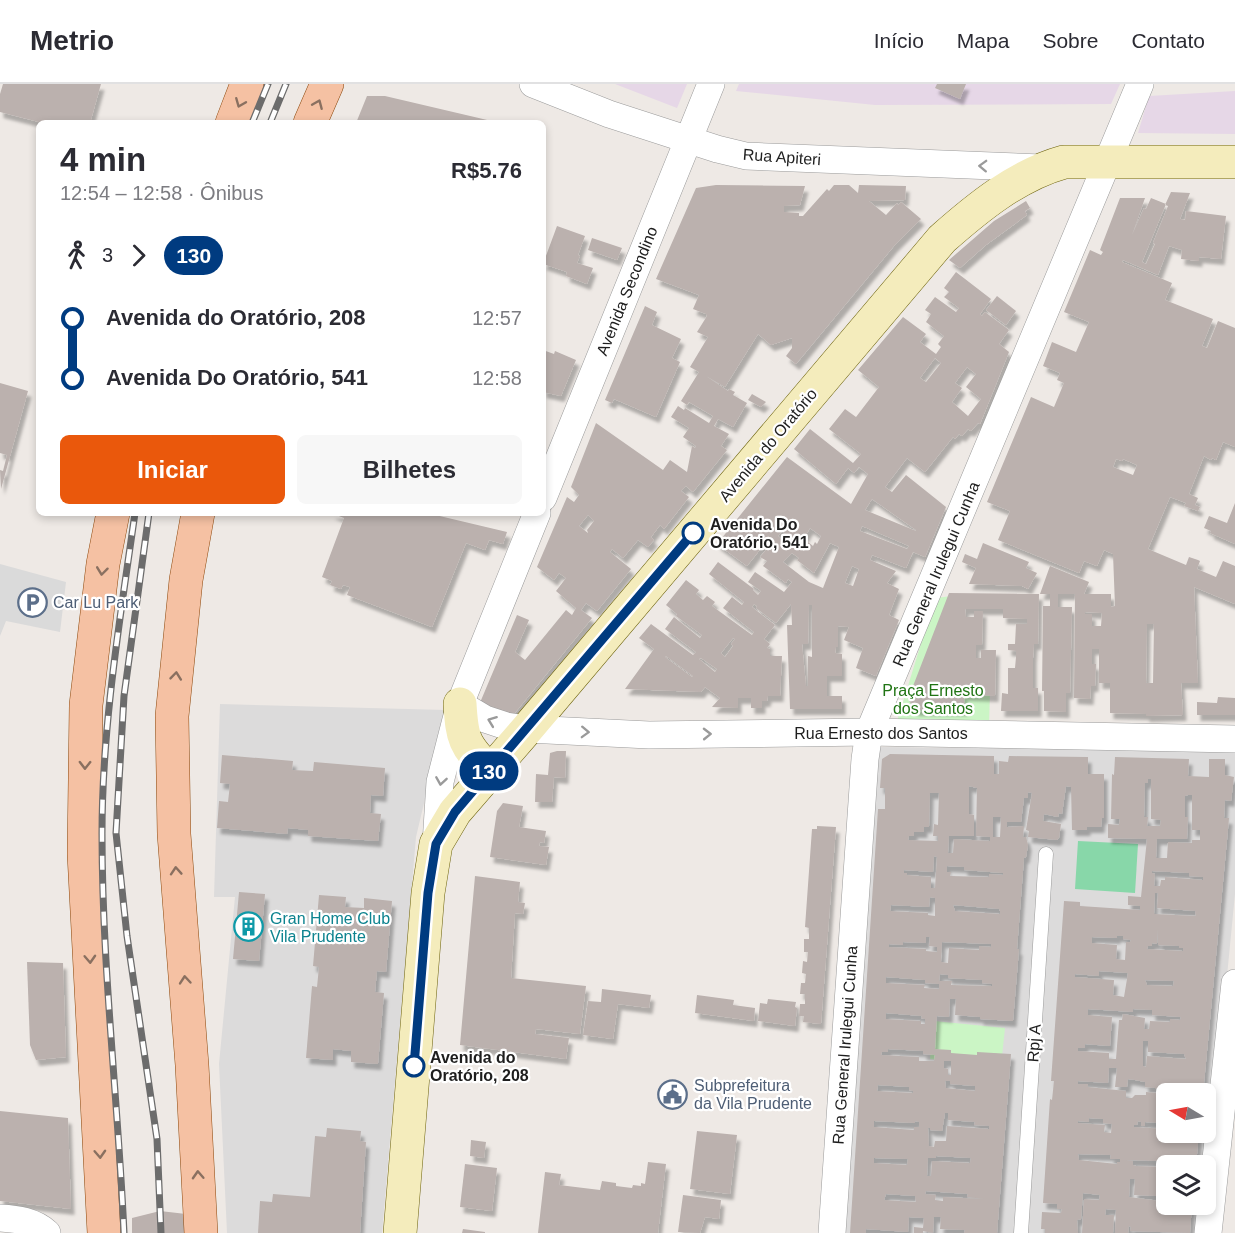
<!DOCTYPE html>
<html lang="pt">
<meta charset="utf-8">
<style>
:root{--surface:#fff;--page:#f7f7f7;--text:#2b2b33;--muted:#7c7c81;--line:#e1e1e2;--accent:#ea580c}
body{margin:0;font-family:Helvetica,sans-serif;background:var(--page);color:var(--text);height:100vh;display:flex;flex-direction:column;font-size:22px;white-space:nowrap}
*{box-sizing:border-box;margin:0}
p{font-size:20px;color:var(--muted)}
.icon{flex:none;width:33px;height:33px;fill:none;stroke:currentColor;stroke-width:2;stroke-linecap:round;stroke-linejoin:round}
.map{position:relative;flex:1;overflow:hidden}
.sheet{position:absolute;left:36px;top:36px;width:510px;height:396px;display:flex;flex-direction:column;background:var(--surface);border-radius:9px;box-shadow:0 3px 9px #0003}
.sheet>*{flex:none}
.badge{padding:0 12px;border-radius:20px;font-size:21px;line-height:39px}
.needle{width:39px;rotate:280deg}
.fabs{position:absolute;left:1156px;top:999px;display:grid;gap:12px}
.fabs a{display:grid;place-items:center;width:60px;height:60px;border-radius:9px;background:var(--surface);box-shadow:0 3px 9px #0003;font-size:30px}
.map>.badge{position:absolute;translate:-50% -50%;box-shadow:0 0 0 3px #fff}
.legs{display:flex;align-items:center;gap:9px;height:66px;padding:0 24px;font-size:20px}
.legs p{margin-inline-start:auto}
.head{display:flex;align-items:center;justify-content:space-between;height:102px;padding:0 24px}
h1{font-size:33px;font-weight:800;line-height:45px}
.cta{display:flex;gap:12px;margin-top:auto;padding:12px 24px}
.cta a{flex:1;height:69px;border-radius:9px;background:var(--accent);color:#fff;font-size:24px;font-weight:800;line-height:69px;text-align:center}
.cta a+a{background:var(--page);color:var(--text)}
ul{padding:0 24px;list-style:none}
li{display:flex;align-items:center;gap:21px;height:60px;font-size:22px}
li i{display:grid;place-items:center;width:9px;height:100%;margin:0 8px;background:currentColor}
li i::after{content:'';width:15px;height:15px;margin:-8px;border:4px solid;border-radius:50%;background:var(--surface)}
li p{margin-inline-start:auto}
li:first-child i{background:linear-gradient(#0000 50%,currentColor 0)}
li:last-child i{background:linear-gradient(currentColor 50%,#0000 0)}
header{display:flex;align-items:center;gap:36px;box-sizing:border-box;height:84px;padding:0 30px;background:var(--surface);border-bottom:2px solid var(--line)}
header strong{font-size:28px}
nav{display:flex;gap:33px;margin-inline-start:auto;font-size:21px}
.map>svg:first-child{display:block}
.residential{fill:#dcdbdb;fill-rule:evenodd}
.industrial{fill:#e6d7e7}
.park{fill:#cbf5c5}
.pitch{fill:#88d7a9}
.parking{fill:#dadada}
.building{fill:#bbb1ae;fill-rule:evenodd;filter:url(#shadow)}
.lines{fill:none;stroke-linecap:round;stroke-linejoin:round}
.service-casing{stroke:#9b9b9b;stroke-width:15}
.minor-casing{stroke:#9b9b9b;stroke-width:28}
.secondary-casing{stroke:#6d630d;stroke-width:34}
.primary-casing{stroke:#8c470b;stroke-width:34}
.service{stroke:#fff;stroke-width:14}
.minor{stroke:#fff;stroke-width:27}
.secondary{stroke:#f4ecbc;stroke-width:33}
.primary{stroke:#f5c1a3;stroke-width:33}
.rail-casing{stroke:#6c6c6c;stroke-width:7}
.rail{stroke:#fff;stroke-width:4.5;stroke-dasharray:14;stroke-linecap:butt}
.oneway{stroke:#8a7060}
.oneway2{stroke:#9a9a9a}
.line-1-casing{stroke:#fff;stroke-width:14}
.line-1{stroke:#003b80;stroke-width:9}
.stop-1-dot{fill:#fff;stroke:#003b80;stroke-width:3}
.labels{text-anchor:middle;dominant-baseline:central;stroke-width:4.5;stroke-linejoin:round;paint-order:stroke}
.street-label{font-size:16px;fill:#1e1e1e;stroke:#fff}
.stop-label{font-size:16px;font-weight:bold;fill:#1e1e1e;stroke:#fff;text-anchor:start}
.service-label{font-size:16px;fill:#4e5e75;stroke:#fff;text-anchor:start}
.park-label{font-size:16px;fill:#207414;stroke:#fff}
.culture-label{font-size:16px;fill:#0d838f;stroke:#fff;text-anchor:start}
</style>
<header>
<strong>Metrio</strong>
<nav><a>Início</a><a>Mapa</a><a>Sobre</a><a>Contato</a></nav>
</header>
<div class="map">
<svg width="1235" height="1149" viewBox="0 0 1235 1149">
<defs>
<filter id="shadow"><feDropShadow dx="3.5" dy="6" stdDeviation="1.5" flood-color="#0004"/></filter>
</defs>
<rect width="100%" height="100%" fill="#eee9e5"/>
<!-- residential -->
<g class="residential">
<path d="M220 620 446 626 416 753 382 1149H227L219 980 235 813H214Z"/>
<path d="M873 663 1235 666V810L1206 1108V1082H1167V1120L1205 1121 1202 1149H839ZM1167 1010H1206V1048H1167Z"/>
</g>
<!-- industrial -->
<g class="industrial">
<path d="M615 0H687L677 24Z"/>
<path d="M739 0H1120L1111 20 875 21 736 7Z"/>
<path d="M1235 7V50L1138 49 1149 12Z"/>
</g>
<!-- park -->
<g class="park">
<path d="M961 511 958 605 990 606 989 643 895 644 935 514Z"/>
<path d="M934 937 1005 944 1001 982 930 975Z"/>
</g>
<!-- pitch -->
<path class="pitch" d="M1078 757 1138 760 1135 809 1075 805Z"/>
<!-- parking -->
<path class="parking" d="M0 480 66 498 60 548 6 537 0 552Z"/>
<!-- building -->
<g class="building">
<path d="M3 0H101L90 39H43L0 28V10Z"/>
<path d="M937 0H966L960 15 935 4Z"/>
<path d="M367 12H385L500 39H356Z"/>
<path d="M716 101 805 102 800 121 784 122V128L799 129V132H803L827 105 829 107 834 101H849L858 109 859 101 906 102 905 116 869 117 886 131 897 119 898 121 901 118 921 135 894 162 796 280 786 272 792 264V254L771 261 758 250 725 303 706 292 728 307 729 305 735 308 733 311 747 319 733 343 718 335 714 342 729 350 721 362 727 366 693 408 686 402 681 407 689 413 664 445 660 441 651 453 654 456 648 463 638 456 623 474 612 465 610 468 631 485 597 527 586 519 581 526 592 534 510 635 479 621 517 531 529 536 515 568 525 576 566 526 572 531 576 524 556 507 566 494 559 489 554 496 537 483 567 413 574 418 579 411 571 403 596 339 663 386 670 376 687 388 692 362 695 364 696 362 683 353 689 344 671 333 678 322 684 326 685 324 709 339 713 332 689 318 687 321 681 317 699 288 690 283 708 253 697 248 707 232 706 230 693 225 699 211 656 195 696 104ZM588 431 594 437 587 446 588 449 579 442Z"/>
<path d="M1171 108 1190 109 1180 135 1185 136 1186 127 1226 132 1221 175 1199 173V177L1181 175 1182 166 1169 162 1158 191 1123 176 1122 178 1172 199 1165 216 1213 235 1202 262 1207 264 1218 237 1235 244V363L1223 358 1216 376 1212 374 1211 376 1204 372 1189 410 1198 414 1195 421 1200 423 1198 427 1184 422 1186 419 1170 413 1148 465 1186 481 1189 473 1198 476 1200 477 1197 485 1216 493 1223 477 1235 482V520L1194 503 1198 599H1181L1183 631 1146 632V630L1110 629V599H1099V565H1092V580H1096L1095 602H1091L1090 615 1074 614 1075 510H1058V523H1072L1070 609H1066V628L1044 627V607H1042L1043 522H1050V510H1040L1050 482 1089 498 1084 510H1111V523L1115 522 1113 470 1104 466 1097 482 1084 477 1079 489 998 456 1010 427 987 418 1031 313 1054 323 1064 299 1057 296 1060 289 1043 282 1052 258 1076 268 1089 238 1064 228 1090 166 1101 171 1103 168 1100 166 1120 114H1145L1132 151 1144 124 1146 125 1151 114 1166 120 1142 178 1146 180 1155 160 1153 159 1168 122 1165 121ZM1116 375 1122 377 1123 375 1137 381 1133 391 1113 383ZM1085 528 1102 529 1101 542H1092V530H1085ZM1147 540H1154L1153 599H1146Z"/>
<path d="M1026 117 1030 124 1025 127 1027 131 986 161 960 184 949 176 994 137Z"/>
<path d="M557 142 585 152 578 171 580 172 577 179 593 184 587 200 566 192 567 188 543 180Z"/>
<path d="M592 154 622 164 617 176 588 166Z"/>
<path d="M956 188 991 215 980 230 982 232 985 228 1009 246 999 260 1009 268 980 340 978 339 971 347 968 345 962 352 959 350 955 355 953 353 925 388 907 374 885 403 892 408 906 391 946 423 925 473 913 468 906 484 872 471 870 476 896 487 887 499 899 505 889 531 899 536 876 592 856 584 863 564 844 556 849 543 838 542V563H836L835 569 842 570V592H827V612H842V625H790L787 541H792L791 520 776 539 756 524 757 522 754 520 752 523 775 541 764 555 770 560 767 564 770 565V572H782L780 612H768L767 617H762V624H751V614H738V624L712 623 720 614 705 603 701 608 625 605 654 565 639 554 651 540 693 571 696 568 665 545 674 533 700 554 702 551 676 532 677 530 666 521 686 496 699 506 696 510 703 516 707 512 715 518 712 522 752 551 754 548 723 524 732 513 742 521 744 518 709 490 718 478 754 505 753 506 758 511 761 507 748 498 755 488 784 508 792 498 788 495 786 499 763 482 767 477 760 473 766 466 762 463 747 482 717 460 787 373 851 420 868 390 859 383 854 389 848 384 836 400 794 365 810 345 853 379 861 370 829 345 845 325 856 333 879 303 858 286 903 233 926 250 920 258 936 270 941 263 938 260 944 252 926 238 931 230 925 226 935 213 956 228 959 224 944 213 949 208 944 204ZM935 274 941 279 926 298 920 294ZM967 283 976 290 966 303 981 315 968 332 952 318 962 304 955 299ZM872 415 916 446V447L865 426ZM862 442 909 462 907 465 860 447ZM810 444 821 452 817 460 815 458 813 462 808 458 804 467 790 457 787 460 778 452 782 447 800 461ZM830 459 839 463 823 504 809 498 783 478 792 469 799 474 797 476 814 489ZM852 482 859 485 853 502 845 499ZM809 521H812V573L808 572V602H806L802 560H808ZM733 554 735 555 731 560 733 562 725 573 721 569ZM666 572 693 592 692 593 665 573ZM701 574 717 585 715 588 699 575Z"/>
<path d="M997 212 1016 227 1006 241 986 226Z"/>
<path d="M645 222 657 228 652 241 681 255 672 274 680 278 656 333 614 315 612 319 605 316Z"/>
<path d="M543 266 554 270 555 267 576 276 561 312 543 308Z"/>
<path d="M0 299 28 307 1 405 0 386 3 387 7 371 0 369Z"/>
<path d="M752 310 766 318 761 323 748 316Z"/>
<path d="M1235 419V460L1210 449 1211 447 1204 444 1209 432 1227 439Z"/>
<path d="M331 429H427L507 448 503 460 489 456 485 466 466 459 432 543 347 511 350 503 343 501 341 505 330 501 332 497 322 493 344 434Z"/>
<path d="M983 459 1029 478 1026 484 1037 489 1028 505 1022 502 969 500 976 484 962 478 965 470 977 475Z"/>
<path d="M949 509 1039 510 1038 560H1034L1033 574V604H1038V627H1001L1002 609 1008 610V584H1015L1016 573V567L1008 566V560H1015L1016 540H1027V535L1003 534V525H965L966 533H974V527H983L982 561H976V574H981V566H996L995 612 964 611 965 626H915L908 615Z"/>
<path d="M1218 613 1235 614V631H1197V618L1217 619Z"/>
<path d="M557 667H566L565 694 554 693 552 718H535L536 690 548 691 550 669Z"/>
<path d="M890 670 994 672V690H999V677L1008 678 1009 672 1088 673V690H1104V734H1102L1101 743H1087V746H1072L1071 703 1066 702 1062 730 1059 729 1058 733 1044 730 1043 737 1061 740 1059 754 1057 756 1028 753 1029 747 1026 746 1032 709 1028 708V714H1024L1021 738H1007V743L1024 742 1023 753H1026L1028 761 1026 773 1024 774 1017 865H1019L1013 937 980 935V933L955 931 956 915H950L949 933 937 932 935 965 951 966V969L977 971V968L1011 970 997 1149H964L965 1146 940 1145 941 1133H934L933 1149 923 1147V1149H914V1143L923 1144 924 1134 909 1133 908 1148 866 1145V1149H850L878 725H885V704H880L882 675ZM969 702 977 704 976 752 990 753V757L954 755 953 769H948L949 752H974V731L969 730ZM930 709H939L938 741 934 740 933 752H938V757L908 756 909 752H914V748H924V743H929ZM993 733H1001L1000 753H993ZM934 772 937 773 935 804H931V793L907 791V789H904V786L933 788ZM947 782 964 783V786L1003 789V791L989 790V793L950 792 951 788H947ZM930 813 935 814V832L928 831V829L890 827 891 821 929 823ZM953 821 999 825 1000 827V830L955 827ZM926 853H930L929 862 937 863V868L926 867V865L889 863V860L903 861V858L926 859ZM942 858 991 860V863L979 862V866L949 864 948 879 941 878ZM940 890 948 891V894L982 896V899L992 900V902L951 901 952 897H939ZM886 893 925 896V899L939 900V905L924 904 925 901 886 899ZM886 929 922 932 921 934 925 935V940H921V937L886 935ZM888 965 923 967V970L935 971 934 977H919V973L881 971 882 968H888ZM944 977H951V991H948V985L944 984ZM945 997H950V1000L975 1002V1007L946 1004ZM878 1001 909 1003V1006L913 1007V1009L877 1007ZM945 1029H948V1036L975 1038 974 1041 989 1042V1045L947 1042 946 1057H935L934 1063 929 1062 928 1044H930V1046L942 1047ZM874 1037 915 1039V1037L919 1038V1043H914V1046L874 1043ZM936 1072 971 1074 970 1079 932 1077 931 1092H927L928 1074H936ZM874 1074 908 1075 907 1081 874 1079ZM926 1107 968 1110 967 1113 984 1115 943 1113V1117L935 1116 936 1111 925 1110ZM886 1110 915 1112 916 1118 884 1116Z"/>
<path d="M222 671 293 677 292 686 313 687 314 678 385 684 383 712 371 711 370 729 381 730 378 757 308 752V746L288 744 287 750 217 744 219 717 228 718 230 700 220 699Z"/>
<path d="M1115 673 1189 675 1188 692 1209 693V675H1225V691L1234 693 1231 717 1225 716 1224 734H1229L1227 756 1203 1010H1185L1186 1007 1145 1003V998L1135 996 1128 995 1127 1003H1115L1117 984H1109L1108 999 1078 997V1000H1088V1003L1126 1007V1014H1132L1135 1011H1146V1008L1167 1010V1043H1161L1162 1039 1145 1038V1042H1141V1038L1138 1037 1137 1041H1134V1043L1167 1045V1048H1199L1196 1082H1178V1080L1158 1077 1126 1076 1133 1077V1081L1136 1082 1167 1083V1120H1192L1190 1149 1130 1147 1131 1143 1129 1142 1128 1149H1115L1116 1126 1106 1125 1105 1131H1114L1113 1149H1082L1084 1115 1099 1116 1100 1111 1083 1109 1081 1135 1077 1136 1078 1149H1045V1145H1041L1042 1128 1061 1129 1062 1125H1057V1120L1043 1119 1050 1015 1052 1016 1054 997H1051L1064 817 1080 818V822L1140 826V822L1128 821V812L1141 813 1147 755 1108 754V740L1119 741 1120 735H1111L1112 690 1114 691ZM1148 695H1151V735L1161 736 1160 742H1147L1148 733H1144L1145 699H1148ZM1188 711H1192V746H1200V756H1192V759L1168 758 1167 774H1156L1157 755H1187L1188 733H1185V712ZM1152 787 1189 789V792L1203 793V796L1165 793V796H1161L1160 802H1154L1155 790 1152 789ZM1155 809H1158L1157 824 1195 827 1196 832 1154 830ZM1158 845V861L1179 862V864H1183V867L1147 865 1148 862H1152V859L1157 860ZM1117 852H1123V855L1131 856 1130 858H1126L1125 876 1116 875 1117 861 1092 859V853L1117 854ZM1099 887 1128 889 1124 913 1113 911 1114 896 1075 893V890L1099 892ZM1145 896 1174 897 1173 902 1147 901ZM1088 925 1133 928V925L1152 926V931L1181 933 1180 936 1170 935V938L1150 937 1149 945H1144L1145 934 1123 930 1122 936H1119L1116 975H1109V969L1078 967V964H1085V960L1110 962 1112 933 1088 931ZM1143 957H1148V968L1184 970 1186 975 1147 972 1146 983 1143 982ZM1089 1034 1103 1035V1039L1112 1040 1111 1049 1104 1048 1105 1041 1078 1039V1037L1089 1038ZM1078 1070 1111 1071 1110 1075H1120V1078H1117V1080L1079 1076ZM1130 1095H1135L1134 1111 1157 1112 1160 1117 1129 1113Z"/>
<path d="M503 719 523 722 519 743 546 747 544 759 540 758 539 762 549 763 546 781 490 773 497 727Z"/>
<path d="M817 742 836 743 821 940 803 938 804 932H799L800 920H805V910H800L801 899H805L806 890 802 889 803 877 807 878 808 868H804V855H809V844L805 843 812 745H817Z"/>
<path d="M475 792 520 798 518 818 525 819 523 830 515 829 511 894 586 902 580 950 536 945 535 950 569 954 566 975 460 961Z"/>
<path d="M239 808 265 810 259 877 233 875Z"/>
<path d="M319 811 346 813 345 823 364 824V814L392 817 386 888 377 887 375 908 384 909 378 980 351 978V967L333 965V976L306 974 312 902 317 903 319 883 313 882Z"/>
<path d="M27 878 63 879 66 973 36 976 30 961Z"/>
<path d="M602 905 651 911 649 924 618 920 613 955 583 951 588 917 601 918Z"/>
<path d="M697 911 734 916 733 921 755 924 754 937 695 929Z"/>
<path d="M768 915 796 918 795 923 797 924 795 942 758 937 760 919 767 920Z"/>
<path d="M0 1027 68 1034 71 1125 0 1117Z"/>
<path d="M327 1044 361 1047 360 1057 366 1058 360 1149H258L260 1117 272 1118 273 1110 310 1113 315 1052 326 1053Z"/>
<path d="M697 1047 737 1051 730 1110 690 1105Z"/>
<path d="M471 1056 486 1058 484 1074 470 1072Z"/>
<path d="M648 1078 666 1080 658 1149H538L545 1088 561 1090 559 1101 600 1106 602 1097 616 1099V1102L632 1104 633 1101 641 1102V1099L645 1100Z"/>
<path d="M465 1080 497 1084 492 1127 460 1123Z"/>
<path d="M683 1111 721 1116 719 1135 705 1133 700 1149 678 1148Z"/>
<path d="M160 1127 186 1130 187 1149H132V1134Z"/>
<path d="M463 1145 485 1148V1149H462Z"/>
</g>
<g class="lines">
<defs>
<path id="service" d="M1021 1149 1046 770"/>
<g id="minor">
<path d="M533 0 609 30 717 65 746 72 1042 84"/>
<path d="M543 414 711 0"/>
<path d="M460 620 485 635 506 642 527 645 649 651 869 648 1235 655"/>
<path d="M436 760 440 698 460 620 537 429"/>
<path d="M0 1134C17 1135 34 1137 47 1149"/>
<path d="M832 1149 865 675 869 648 1140 0"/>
<path d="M1208 1149 1235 899"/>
</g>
<g id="secondary">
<path d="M460 620C462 655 464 661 489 686"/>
<path d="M400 1149 428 809 436 760 455 728 527 645 942 155C977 124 1017 91 1064 78H1235"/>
</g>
<g id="primary">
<path d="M232 39 247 0"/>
<path d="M310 39 327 0"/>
<path d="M198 429 186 496 172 632 174 750 192 981 201 1149"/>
<path d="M104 1149 84 770 86 621 103 480 113 429"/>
</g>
</defs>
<!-- service casing -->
<use href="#service" class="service-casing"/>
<!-- minor casing -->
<use href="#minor" class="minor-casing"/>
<!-- secondary casing -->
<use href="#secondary" class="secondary-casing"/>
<!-- primary casing -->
<use href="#primary" class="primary-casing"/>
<!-- service -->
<use href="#service" class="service"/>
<!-- minor -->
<use href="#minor" class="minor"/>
<!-- secondary -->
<use href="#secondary" class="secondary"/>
<!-- primary -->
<use href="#primary" class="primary"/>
<defs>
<g id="rail">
<path d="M252 39 268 0"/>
<path d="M270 39 286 0"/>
<path d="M149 429 124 612 116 749 127 852 157 1055 161 1149"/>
<path d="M124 1149C118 1016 102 883 102 750 102 642 120 535 135 429"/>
</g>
</defs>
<!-- rail casing -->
<use href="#rail" class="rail-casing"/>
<!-- rail -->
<use href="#rail" class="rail"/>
</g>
<!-- one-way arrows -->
<defs><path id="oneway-chevron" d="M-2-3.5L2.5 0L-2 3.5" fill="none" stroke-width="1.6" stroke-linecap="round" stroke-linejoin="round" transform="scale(1.5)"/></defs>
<g class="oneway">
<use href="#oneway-chevron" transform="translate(240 19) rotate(112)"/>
<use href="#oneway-chevron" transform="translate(318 20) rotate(-67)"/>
<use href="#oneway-chevron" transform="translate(102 487) rotate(97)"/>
<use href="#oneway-chevron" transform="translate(176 592) rotate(-84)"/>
<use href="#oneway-chevron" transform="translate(85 681) rotate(91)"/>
<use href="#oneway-chevron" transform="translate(176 787) rotate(-94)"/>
<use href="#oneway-chevron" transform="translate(90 875) rotate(87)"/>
<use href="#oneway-chevron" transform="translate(185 896) rotate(-95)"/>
<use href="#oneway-chevron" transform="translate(100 1070) rotate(87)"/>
<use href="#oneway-chevron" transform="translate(198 1091) rotate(-93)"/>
</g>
<g class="oneway2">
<use href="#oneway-chevron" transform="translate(983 82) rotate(-178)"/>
<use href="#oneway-chevron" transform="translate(492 637) rotate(-159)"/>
<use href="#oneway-chevron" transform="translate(585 648) rotate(2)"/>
<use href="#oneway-chevron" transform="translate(707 650) rotate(-1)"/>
<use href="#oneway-chevron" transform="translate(441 697) rotate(99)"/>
</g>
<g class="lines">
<defs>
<path id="line-1" d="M414 982 428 809 436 760 455 728 693 449"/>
</defs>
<!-- line-1 casing -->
<use href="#line-1" class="line-1-casing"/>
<!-- line-1 -->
<use href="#line-1" class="line-1"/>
</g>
<!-- icons -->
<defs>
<symbol id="parking-ring" viewBox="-11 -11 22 22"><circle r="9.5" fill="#fff" stroke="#5c6f8a" stroke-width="1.5"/><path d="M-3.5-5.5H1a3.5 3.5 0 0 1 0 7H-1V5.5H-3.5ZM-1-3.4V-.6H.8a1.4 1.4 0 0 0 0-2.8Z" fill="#5c6f8a"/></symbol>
<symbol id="building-ring" viewBox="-11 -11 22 22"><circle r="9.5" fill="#fff" stroke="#0f9aa8" stroke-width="1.5"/><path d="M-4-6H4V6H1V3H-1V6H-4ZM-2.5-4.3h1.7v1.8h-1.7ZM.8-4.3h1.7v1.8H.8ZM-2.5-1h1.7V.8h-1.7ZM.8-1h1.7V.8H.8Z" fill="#0f9aa8"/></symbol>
<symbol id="civic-ring" viewBox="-11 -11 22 22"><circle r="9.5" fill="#fff" stroke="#5c6f8a" stroke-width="1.5"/><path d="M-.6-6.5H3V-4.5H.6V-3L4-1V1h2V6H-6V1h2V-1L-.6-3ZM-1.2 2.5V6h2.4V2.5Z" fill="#5c6f8a"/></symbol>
</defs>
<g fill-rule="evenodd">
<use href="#parking-ring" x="16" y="502" width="33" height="33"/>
<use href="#building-ring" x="232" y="826" width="33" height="33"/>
<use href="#civic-ring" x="656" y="994" width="33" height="33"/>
</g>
<!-- markers -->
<g class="stop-1-dot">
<circle cx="693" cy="449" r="10"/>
<circle cx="414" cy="982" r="10"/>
</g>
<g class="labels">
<!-- street labels -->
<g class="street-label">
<text transform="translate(782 73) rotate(4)">Rua Apiteri</text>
<text transform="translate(627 207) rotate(-68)">Avenida Secondino</text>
<text transform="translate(768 361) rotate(-50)">Avenida do Oratório</text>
<text transform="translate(936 490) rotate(-67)">Rua General Irulegui Cunha</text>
<text x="881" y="649">Rua Ernesto dos Santos</text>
<text transform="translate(1034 959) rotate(-86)">Rpj A</text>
<text transform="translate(845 961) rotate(-86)">Rua General Irulegui Cunha</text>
</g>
<!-- stop labels -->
<g class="stop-label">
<text x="710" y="440">Avenida Do<tspan x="710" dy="18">Oratório, 541</tspan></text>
<text x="430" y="973">Avenida do<tspan x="430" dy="18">Oratório, 208</tspan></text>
</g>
<!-- service labels -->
<g class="service-label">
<text x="53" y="518">Car Lu Park</text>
<text x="694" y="1001">Subprefeitura<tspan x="694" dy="18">da Vila Prudente</tspan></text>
</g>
<!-- park labels -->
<g class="park-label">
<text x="933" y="606">Praça Ernesto<tspan x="933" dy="18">dos Santos</tspan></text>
</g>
<!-- culture labels -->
<g class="culture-label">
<text x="270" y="834">Gran Home Club<tspan x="270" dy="18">Vila Prudente</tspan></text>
</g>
</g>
</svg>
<div class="fabs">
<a><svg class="needle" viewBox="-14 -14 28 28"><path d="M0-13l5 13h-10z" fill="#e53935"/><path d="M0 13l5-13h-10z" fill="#7c7c81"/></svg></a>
<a><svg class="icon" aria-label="layers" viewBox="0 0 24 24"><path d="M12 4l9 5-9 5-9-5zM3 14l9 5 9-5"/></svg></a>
</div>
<b class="badge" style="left:489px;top:687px;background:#003b80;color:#fff">130</b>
<section class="sheet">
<div class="head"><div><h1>4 min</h1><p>12:54 – 12:58 · Ônibus</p></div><b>R$5.76</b></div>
<div class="legs"><svg class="icon" aria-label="walk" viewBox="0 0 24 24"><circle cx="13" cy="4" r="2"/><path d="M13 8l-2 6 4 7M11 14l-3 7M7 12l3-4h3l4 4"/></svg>3<svg class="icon" aria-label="forward" viewBox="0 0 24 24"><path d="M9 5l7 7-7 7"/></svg><b class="badge" style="background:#003b80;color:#fff">130</b></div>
<ul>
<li><i style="color:#003b80"></i><b>Avenida do Oratório, 208</b><p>12:57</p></li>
<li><i style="color:#003b80"></i><b>Avenida Do Oratório, 541</b><p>12:58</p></li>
</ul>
<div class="cta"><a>Iniciar</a><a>Bilhetes</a></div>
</section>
</div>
